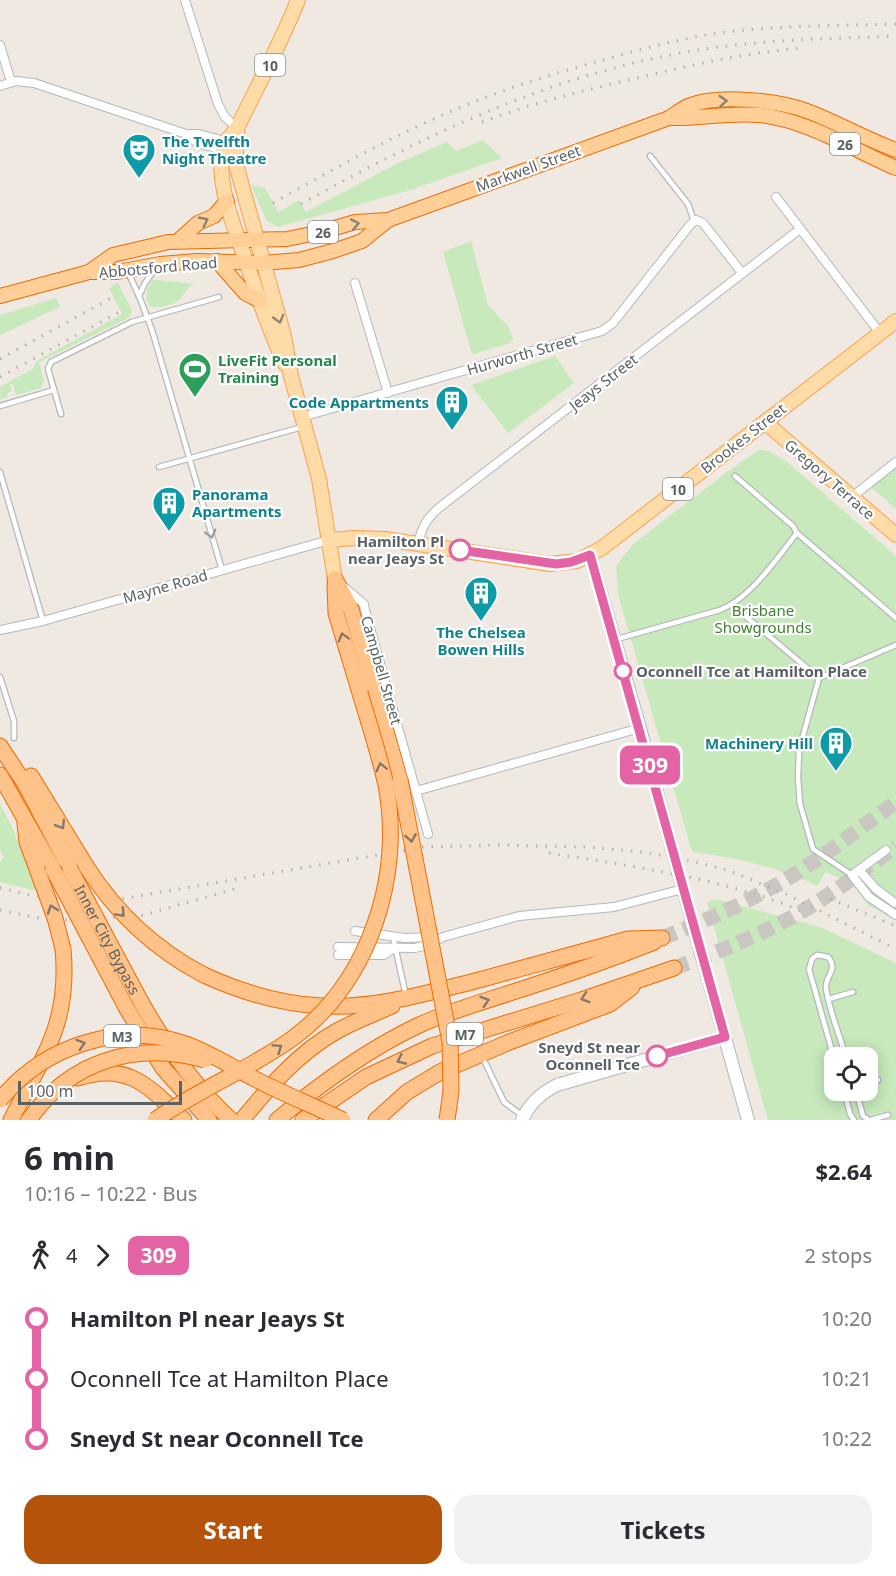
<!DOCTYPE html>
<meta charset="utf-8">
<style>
:root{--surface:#fff;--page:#f2f2f3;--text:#2b2b33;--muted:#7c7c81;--accent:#b45309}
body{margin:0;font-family:"Noto Sans",sans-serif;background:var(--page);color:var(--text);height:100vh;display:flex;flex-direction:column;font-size:22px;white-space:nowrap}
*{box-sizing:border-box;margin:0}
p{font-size:20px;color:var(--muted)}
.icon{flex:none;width:33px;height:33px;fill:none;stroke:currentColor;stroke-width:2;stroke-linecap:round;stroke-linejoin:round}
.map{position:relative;height:1120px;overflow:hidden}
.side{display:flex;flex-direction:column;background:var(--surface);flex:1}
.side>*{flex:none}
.badge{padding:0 12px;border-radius:9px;font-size:21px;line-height:39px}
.fabs{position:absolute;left:824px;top:1047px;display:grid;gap:12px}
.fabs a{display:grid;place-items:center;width:54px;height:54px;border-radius:12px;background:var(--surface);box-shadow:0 3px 15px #0003;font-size:30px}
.scale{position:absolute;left:18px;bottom:15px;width:164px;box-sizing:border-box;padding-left:6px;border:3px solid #5a6164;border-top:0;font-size:16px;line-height:21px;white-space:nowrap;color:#5a6164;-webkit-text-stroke:4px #fff;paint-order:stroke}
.map>.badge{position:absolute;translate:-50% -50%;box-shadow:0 0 0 3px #fff}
.legs{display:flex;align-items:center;gap:9px;height:66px;padding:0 24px;font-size:20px}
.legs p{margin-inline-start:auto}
.summary{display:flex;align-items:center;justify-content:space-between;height:102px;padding:0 24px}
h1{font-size:33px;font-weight:700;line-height:45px}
.cta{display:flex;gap:12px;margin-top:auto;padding:12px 24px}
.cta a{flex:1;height:69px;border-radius:18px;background:var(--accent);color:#fff;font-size:24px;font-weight:700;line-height:69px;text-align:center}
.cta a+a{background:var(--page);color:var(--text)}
ul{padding:0 24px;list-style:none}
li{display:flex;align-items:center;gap:21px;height:60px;font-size:22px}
li i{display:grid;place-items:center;width:9px;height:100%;margin:0 8px;background:currentColor}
li i::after{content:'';width:15px;height:15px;margin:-8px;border:4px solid;border-radius:50%;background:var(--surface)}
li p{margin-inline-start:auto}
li:first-child i{background:linear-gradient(#0000 50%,currentColor 0)}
li:last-child i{background:linear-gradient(currentColor 50%,#0000 0)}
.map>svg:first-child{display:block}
.green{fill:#c7e9bc;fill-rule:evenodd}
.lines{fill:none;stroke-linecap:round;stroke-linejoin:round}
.motorway-tunnel{stroke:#cac7c2;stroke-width:15;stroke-dasharray:15 8;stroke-linecap:butt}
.service-casing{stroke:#b3b8bb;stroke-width:7}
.minor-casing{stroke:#b3b8bb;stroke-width:10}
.secondary-casing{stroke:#b1b8bb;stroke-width:14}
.primary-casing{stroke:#fe9f4c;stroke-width:16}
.trunk-casing{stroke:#f16900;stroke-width:16}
.motorway-casing{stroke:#f16900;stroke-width:17}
.service{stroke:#fff;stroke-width:4.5}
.minor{stroke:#fff;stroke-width:8}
.secondary{stroke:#fff;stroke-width:12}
.primary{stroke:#ffdba7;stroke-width:14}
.trunk{stroke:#ffcf98;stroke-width:14}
.motorway{stroke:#ffc389;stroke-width:15}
.rail{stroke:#b2b3b4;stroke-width:3;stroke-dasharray:1.5 8;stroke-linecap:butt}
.secondary-bridge-casing{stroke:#b1b8bb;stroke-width:14;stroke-linecap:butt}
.motorway-bridge-casing{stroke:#f16900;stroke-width:17;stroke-linecap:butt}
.secondary-bridge{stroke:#fff;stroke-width:12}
.motorway-bridge{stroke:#ffc389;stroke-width:15}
.oneway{stroke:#8c8274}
.oneway2{stroke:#8c8678}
.oneway3{stroke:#9ca0a2}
.oneway4{stroke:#837a6d}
.line-1-casing{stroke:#fff;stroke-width:14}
.line-1{stroke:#e463a4;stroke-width:9}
.stop-1-dot{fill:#fff;stroke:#e463a4;stroke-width:3}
.labels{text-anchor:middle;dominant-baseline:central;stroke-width:4.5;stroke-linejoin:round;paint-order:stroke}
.shield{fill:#fff;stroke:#8c9092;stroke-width:1.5}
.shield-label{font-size:14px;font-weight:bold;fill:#5a6164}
.culture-label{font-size:15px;font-weight:bold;fill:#0d838f;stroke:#fff;text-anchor:start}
.street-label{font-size:15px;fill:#5a6164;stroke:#fff}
.leisure-label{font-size:15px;font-weight:bold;fill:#27864d;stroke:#fff;text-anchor:start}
.stop-label{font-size:15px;font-weight:bold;fill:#5a6164;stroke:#fff;text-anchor:end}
.park-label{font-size:15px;fill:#3d822c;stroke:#fff}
</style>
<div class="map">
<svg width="896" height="1120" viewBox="0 0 896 1120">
<rect width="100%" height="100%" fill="#efe9e2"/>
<!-- green -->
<g class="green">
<path d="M483 140 502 158 407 191 278 227 267 221 251 185 265 188 278 212 299 200 306 212 398 163 447 142 456 151Z"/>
<path d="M471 241 488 305 509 327 513 339 510 343 474 354 471 351 443 252Z"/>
<path d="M153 280H156L194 284C187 287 186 292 181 298 175 305 158 309 149 306 144 297 147 287 153 280Z"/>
<path d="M118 283 132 310 130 317 39 362 44 381 41 388 16 395 13 384H10L12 390 7 394 8 397 0 399V387L34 368 35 362 122 314 109 288Z"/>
<path d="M56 298 60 307 0 335V315Z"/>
<path d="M555 356 574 383 508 433 471 385Z"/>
<path d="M759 450 769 451 787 462 896 556V920L868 905 850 882 825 872 818 886C779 868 735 857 692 852L618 594 616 566 634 543 738 464Z"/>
<path d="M896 467V509L871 487Z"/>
<path d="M0 804 13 829 37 891 0 882V863L3 857 0 849Z"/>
<path d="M716 899 820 927 896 963V1120H768L707 902ZM834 1058H867V1090H834Z"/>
</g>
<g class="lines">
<!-- motorway-tunnel -->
<g class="motorway-tunnel">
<path d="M662 938C708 920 753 900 795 874 830 852 863 826 896 802"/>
<path d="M674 968C710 955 746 941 781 923 822 902 859 874 896 846"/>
</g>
<defs>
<g id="service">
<path d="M650 156 688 204 694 221"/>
<path d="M128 272 139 296 152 330 222 570"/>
<path d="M139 296 145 283 156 268"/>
<path d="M0 406 54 390"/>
<path d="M61 414 48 369 51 362 132 322 219 297"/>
<path d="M159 467 302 427"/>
<path d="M0 472 43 621"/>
<path d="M735 476 793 526 797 533"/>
<path d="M732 605 819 678"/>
<path d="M617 639 720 610C751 598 776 559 797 533L896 618"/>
<path d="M0 677 14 721V738"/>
<path d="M819 678 799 750 798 778 800 804 813 849 852 875"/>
<path d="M819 678 896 645"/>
<path d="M393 937 406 996"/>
<path d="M829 999 853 992"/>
<path d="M482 1056 504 1102 523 1116"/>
<path d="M834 1058 809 969 812 959 817 955 828 957C839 970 825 975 826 988 829 1011 840 1035 846 1058"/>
<path d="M867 1083 878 1080"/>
<path d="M844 1090 850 1114 854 1120"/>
<path d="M856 1090 863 1116 869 1120"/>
<path d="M871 1120 888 1115"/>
</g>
<g id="minor">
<path d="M185 0 218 104 225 117 237 128"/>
<path d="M0 45 11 82"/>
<path d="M0 86 16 81 34 83 186 134 197 143 226 151"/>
<path d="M186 134H199L229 142"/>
<path d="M776 197 880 333"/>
<path d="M355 283 388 393"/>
<path d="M302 417 602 331 613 323 690 225 696 220 703 223 742 273"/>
<path d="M852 497 896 462"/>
<path d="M418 544C422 526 427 518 440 507L800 229"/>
<path d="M344 587 364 604 365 610 428 834"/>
<path d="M0 630 43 621 329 540"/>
<path d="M416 791 640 728"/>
<path d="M886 850 852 875 869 897 896 915"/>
<path d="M859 870 876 889 895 903"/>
<path d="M355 931 405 938 434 937"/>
<path d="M338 947 415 948 428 945 443 937 519 916 614 907 683 889"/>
<path d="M338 955H384L394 948"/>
</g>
<g id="secondary">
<path d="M590 555 640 728 672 849"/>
<path d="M682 885 748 1120"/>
<path d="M522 1120C529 1104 541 1093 557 1085L725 1037"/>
</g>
<g id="primary">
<path d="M237 128C238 141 234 154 237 168L284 336 291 376 319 479 335 579"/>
<path d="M285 364C270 333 260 302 249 270 238 235 215 187 223 150 226 137 234 135 239 124 259 83 281 43 298 0"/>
<path d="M765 422 896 535"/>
<path d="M329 540 354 538 385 539 550 564 577 561 602 548 896 321"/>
</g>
<g id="trunk">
<path d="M669 118C699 119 729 112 760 115 810 121 851 149 896 168"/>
<path d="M179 240 198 223 214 216 227 201"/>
<path d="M217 261 245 293 260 301"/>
<path d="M89 272 113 255 168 242 287 239 321 232 355 222 388 220"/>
<path d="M0 296 89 272H117L160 264 197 261 263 263 299 260 333 251 362 241 388 220 669 118C675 114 682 109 688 106 717 94 778 100 807 111 837 122 865 139 896 150"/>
</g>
<g id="motorway">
<path d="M335 579 351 609 400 780"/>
<path d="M335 585 336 613 360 693"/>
<path d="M0 746 25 784 70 869"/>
<path d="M0 775 53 869"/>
<path d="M31 776 86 866"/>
<path d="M25 823 27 842 37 869"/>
<path d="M204 975C241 992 280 1004 322 1006 375 1009 428 993 479 980 529 966 579 953 628 939L662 938"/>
<path d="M141 1002C166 1046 194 1086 231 1120"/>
<path d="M127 1009 163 1068 209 1120"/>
<path d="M78 1078C129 1061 150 1088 184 1120"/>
<path d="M11 1120C43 1056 70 1024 63 949"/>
<path d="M242 1120C270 1086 298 1053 337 1031 355 1021 374 1014 392 1006"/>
<path d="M277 1120C321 1083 365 1051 417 1026 449 1011 483 1002 516 991 563 976 609 960 654 942"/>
<path d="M303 1120 366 1077 432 1046 581 1000 674 968"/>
<path d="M376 1120 407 1092 440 1072 507 1043 610 1004 632 987"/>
</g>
</defs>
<!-- service casing -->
<use href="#service" class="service-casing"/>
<!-- minor casing -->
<use href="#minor" class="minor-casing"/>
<!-- secondary casing -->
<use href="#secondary" class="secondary-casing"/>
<!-- primary casing -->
<use href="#primary" class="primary-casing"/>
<!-- trunk casing -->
<use href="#trunk" class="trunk-casing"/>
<!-- motorway casing -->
<use href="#motorway" class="motorway-casing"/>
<!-- service -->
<use href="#service" class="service"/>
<!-- minor -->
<use href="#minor" class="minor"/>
<!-- secondary -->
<use href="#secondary" class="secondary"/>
<!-- primary -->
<use href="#primary" class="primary"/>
<!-- trunk -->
<use href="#trunk" class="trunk"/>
<!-- motorway -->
<use href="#motorway" class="motorway"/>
<!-- rail -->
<g class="rail">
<path d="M482 122C533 103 585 90 637 78 691 65 745 53 800 48"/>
<path d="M273 203C327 173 381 142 438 117 489 94 542 77 596 62 632 52 669 41 706 35 768 25 833 26 896 24"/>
<path d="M301 204C418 139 538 81 670 55 744 40 820 39 896 36"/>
<path d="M0 359 113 297"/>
<path d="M0 377 121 311"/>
<path d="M549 853C631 866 728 879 803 912"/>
<path d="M0 888 30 895 55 898 121 899 424 847 495 845 587 847 642 852 692 861 730 871 784 893 896 949"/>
<path d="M830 899 896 926"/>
<path d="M0 910 43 919 64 920 140 916 238 888"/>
</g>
<defs>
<path id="secondary-bridge" d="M672 849 682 885"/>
<g id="motorway-bridge">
<path d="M400 780 450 1042 451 1091 447 1120"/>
<path d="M86 866C116 913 154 949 204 975"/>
<path d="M37 869 55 918 63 949"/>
<path d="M53 869 127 1009"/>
<path id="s1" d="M70 869 141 1002"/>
<path d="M0 1100C44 1046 118 1021 186 1044 211 1053 232 1067 255 1079 284 1094 314 1106 343 1120"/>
<path d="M29 1120C70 1060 137 1041 205 1060"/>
<path d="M155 1120C199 1089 249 1070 293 1038 369 982 403 878 386 785 379 754 369 723 360 693"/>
</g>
</defs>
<!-- secondary-bridge casing -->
<use href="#secondary-bridge" class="secondary-bridge-casing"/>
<!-- motorway-bridge casing -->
<use href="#motorway-bridge" class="motorway-bridge-casing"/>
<!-- secondary-bridge -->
<use href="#secondary-bridge" class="secondary-bridge"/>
<!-- motorway-bridge -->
<use href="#motorway-bridge" class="motorway-bridge"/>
</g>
<!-- one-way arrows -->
<defs><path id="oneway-chevron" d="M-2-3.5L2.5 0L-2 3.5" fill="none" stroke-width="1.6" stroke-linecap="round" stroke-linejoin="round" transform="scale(1.5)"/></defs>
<g class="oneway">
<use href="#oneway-chevron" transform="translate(723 101) rotate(-5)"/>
<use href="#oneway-chevron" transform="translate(204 221) rotate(-27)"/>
<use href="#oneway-chevron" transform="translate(355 224) rotate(-11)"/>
</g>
<use class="oneway2" href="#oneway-chevron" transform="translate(279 319) rotate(74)"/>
<use class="oneway3" href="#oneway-chevron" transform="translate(211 534) rotate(74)"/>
<g class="oneway4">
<use href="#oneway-chevron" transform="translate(343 637) rotate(-106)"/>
<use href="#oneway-chevron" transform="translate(381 767) rotate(-104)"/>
<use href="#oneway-chevron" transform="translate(61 825) rotate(58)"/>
<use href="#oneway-chevron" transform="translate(411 838) rotate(80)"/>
<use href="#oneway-chevron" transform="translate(52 909) rotate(-109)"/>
<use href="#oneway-chevron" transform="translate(121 913) rotate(47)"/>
<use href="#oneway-chevron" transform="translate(585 998) rotate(162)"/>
<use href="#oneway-chevron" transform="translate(485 1001) rotate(-17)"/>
<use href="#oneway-chevron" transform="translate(81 1044) rotate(-18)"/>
<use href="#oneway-chevron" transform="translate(278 1048) rotate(-34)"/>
<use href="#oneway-chevron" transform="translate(401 1060) rotate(155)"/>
</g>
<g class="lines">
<defs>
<path id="line-1" d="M460 550 556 564 571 562 590 555 725 1037 657 1056"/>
</defs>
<!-- line-1 casing -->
<use href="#line-1" class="line-1-casing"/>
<!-- line-1 -->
<use href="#line-1" class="line-1"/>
</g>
<!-- icons -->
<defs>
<symbol id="theatre-pin" viewBox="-11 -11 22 30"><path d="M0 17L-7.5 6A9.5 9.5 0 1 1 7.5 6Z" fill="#0f9aa8" stroke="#fff"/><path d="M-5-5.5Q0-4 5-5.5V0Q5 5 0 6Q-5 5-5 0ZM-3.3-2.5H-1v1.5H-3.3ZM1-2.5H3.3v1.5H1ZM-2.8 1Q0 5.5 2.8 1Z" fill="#fff"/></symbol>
<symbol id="stadium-pin" viewBox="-11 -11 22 30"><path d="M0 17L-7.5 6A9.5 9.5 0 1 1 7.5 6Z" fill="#2e9e5b" stroke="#fff"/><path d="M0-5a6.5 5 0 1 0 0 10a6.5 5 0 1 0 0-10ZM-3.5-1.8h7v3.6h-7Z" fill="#fff"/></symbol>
<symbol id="building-pin" viewBox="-11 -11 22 30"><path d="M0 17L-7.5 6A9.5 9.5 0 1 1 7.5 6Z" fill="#0f9aa8" stroke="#fff"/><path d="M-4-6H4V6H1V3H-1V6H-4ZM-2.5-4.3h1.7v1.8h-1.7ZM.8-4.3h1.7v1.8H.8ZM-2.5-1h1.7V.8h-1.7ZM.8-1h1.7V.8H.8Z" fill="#fff"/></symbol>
</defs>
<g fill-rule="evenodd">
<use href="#theatre-pin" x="120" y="131" width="38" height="52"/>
<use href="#stadium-pin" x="176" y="350" width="38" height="52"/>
<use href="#building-pin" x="433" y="383" width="38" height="52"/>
<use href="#building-pin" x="150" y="484" width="38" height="52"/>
<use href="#building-pin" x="462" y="574" width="38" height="52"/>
<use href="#building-pin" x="817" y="724" width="38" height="52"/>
</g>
<!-- markers -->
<g class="stop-1-dot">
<circle cx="460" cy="550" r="10"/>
<circle cx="623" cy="671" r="8"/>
<circle cx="657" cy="1056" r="10"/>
</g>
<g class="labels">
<!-- shield labels -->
<g class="shield">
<rect x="255" y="54" width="30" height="22" rx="4.5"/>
<rect x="830" y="133" width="30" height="22" rx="4.5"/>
<rect x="308" y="221" width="30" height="22" rx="4.5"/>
<rect x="663" y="478" width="30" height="22" rx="4.5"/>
<rect x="447" y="1023" width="36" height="22" rx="4.5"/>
<rect x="104" y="1025" width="36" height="22" rx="4.5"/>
</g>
<g class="shield-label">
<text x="270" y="65">10</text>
<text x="845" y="144">26</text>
<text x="323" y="232">26</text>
<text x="678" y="489">10</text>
<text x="465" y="1034">M7</text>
<text x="122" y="1036">M3</text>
</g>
<!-- culture labels -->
<g class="culture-label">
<text x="162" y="141">The Twelfth<tspan x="162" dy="17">Night Theatre</tspan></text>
<text x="429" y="402" text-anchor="end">Code Appartments</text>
<text x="192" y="494">Panorama<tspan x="192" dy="17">Apartments</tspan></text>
<text x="481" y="632" text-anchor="middle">The Chelsea<tspan x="481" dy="17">Bowen Hills</tspan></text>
<text x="813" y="743" text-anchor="end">Machinery Hill</text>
</g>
<!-- street labels -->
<g class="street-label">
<text transform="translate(528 168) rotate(-20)">Markwell Street</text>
<text transform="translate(158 267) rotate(-5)">Abbotsford Road</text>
<text transform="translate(522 354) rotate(-16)">Hurworth Street</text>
<text transform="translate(603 382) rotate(-38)">Jeays Street</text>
<text transform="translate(743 438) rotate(-38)">Brookes Street</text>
<text transform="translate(830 479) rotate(41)">Gregory Terrace</text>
<text transform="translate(165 586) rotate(-16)">Mayne Road</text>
<text transform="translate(382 670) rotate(74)">Campbell Street</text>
<text stroke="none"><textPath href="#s1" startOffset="80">Inner City Bypass</textPath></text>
</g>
<!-- leisure labels -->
<g class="leisure-label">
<text x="218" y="360">LiveFit Personal<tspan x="218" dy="17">Training</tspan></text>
</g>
<!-- stop labels -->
<g class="stop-label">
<text x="444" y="541">Hamilton Pl<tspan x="444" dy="17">near Jeays St</tspan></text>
<text x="636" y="671" text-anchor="start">Oconnell Tce at Hamilton Place</text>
<text x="640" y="1047">Sneyd St near<tspan x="640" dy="17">Oconnell Tce</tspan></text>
</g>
<!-- park labels -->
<g class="park-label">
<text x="763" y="610">Brisbane<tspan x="763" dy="17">Showgrounds</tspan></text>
</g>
</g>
</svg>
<div class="fabs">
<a><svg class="icon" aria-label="locate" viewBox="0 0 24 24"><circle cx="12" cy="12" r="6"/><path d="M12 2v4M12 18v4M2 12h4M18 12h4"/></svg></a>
</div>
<div class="scale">100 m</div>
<b class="badge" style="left:650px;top:765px;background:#e463a4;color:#fff">309</b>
</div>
<section class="side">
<div class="summary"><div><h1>6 min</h1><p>10:16 – 10:22 · Bus</p></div><b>$2.64</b></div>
<div class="legs"><svg class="icon" aria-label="walk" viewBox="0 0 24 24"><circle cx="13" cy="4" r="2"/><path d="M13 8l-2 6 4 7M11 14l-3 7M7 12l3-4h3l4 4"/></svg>4<svg class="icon" aria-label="forward" viewBox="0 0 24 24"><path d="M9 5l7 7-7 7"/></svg><b class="badge" style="background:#e463a4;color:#fff">309</b><p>2 stops</p></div>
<ul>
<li><i style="color:#e463a4"></i><b>Hamilton Pl near Jeays St</b><p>10:20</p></li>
<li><i style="color:#e463a4"></i><span>Oconnell Tce at Hamilton Place</span><p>10:21</p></li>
<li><i style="color:#e463a4"></i><b>Sneyd St near Oconnell Tce</b><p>10:22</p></li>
</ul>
<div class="cta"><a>Start</a><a>Tickets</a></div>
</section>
